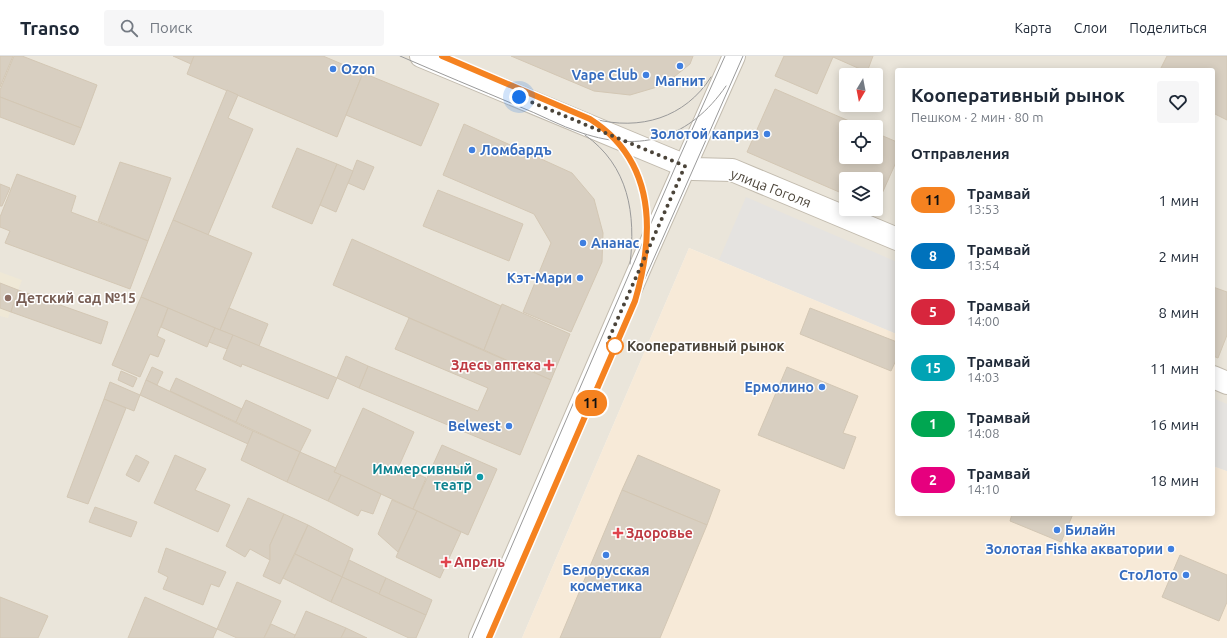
<!DOCTYPE html>
<html lang="ru">
<meta charset="utf-8">
<style>
:root{--surface:#fff;--page:#f6f6f7;--text:#1f2937;--muted:#747a83;--line:#e0e1e3}
body{margin:0;font-family:Ubuntu,sans-serif;background:var(--page);color:var(--text);height:100vh;display:flex;flex-direction:column;font-size:15px;white-space:nowrap}
*{box-sizing:border-box;margin:0}
p{font-size:13px;color:var(--muted)}
.icon{flex:none;width:22px;height:22px;fill:none;stroke:currentColor;stroke-width:2;stroke-linecap:round;stroke-linejoin:round}
.map{position:relative;flex:1;overflow:hidden}
.side{position:absolute;left:895px;top:12px;width:320px;height:448px;display:flex;flex-direction:column;background:var(--surface);border-radius:4px;box-shadow:0 2px 10px #0003}
.side>*{flex:none}
.badge{padding:0 8px;border-radius:13px;font-size:14px;line-height:26px}
.needle{width:26px;rotate:190deg}
.fabs{position:absolute;left:839px;top:12px;display:grid;gap:8px}
.fabs a{display:grid;place-items:center;width:44px;height:44px;border-radius:4px;background:var(--surface);box-shadow:0 2px 10px #0003;font-size:20px}
.you{position:absolute;width:20px;height:20px;margin:-10px;border:3px solid #fff;border-radius:50%;background:#1a73e8;box-shadow:0 0 0 6px #1a73e833}
.map>.badge{position:absolute;translate:-50% -50%;box-shadow:0 0 0 2px #fff}
h2{padding:0 16px;font-size:15px;line-height:36px}
.round{display:grid;place-items:center;flex:none;width:42px;height:42px;border-radius:4px;background:var(--page)}
.head{display:flex;align-items:center;justify-content:space-between;height:68px;padding:0 16px}
h1{font-size:19px;font-weight:600;line-height:30px}
ul{padding:0;list-style:none}
li{display:flex;align-items:center;gap:12px;height:56px;padding:0 16px}
li div{flex:1}
li b{display:block;font-size:15px}
li em{font-style:normal}
li .badge{min-width:44px;font-weight:700;text-align:center}
header{display:flex;align-items:center;gap:24px;box-sizing:border-box;height:56px;padding:0 20px;background:var(--surface);border-bottom:1px solid var(--line)}
header strong{font-size:19px}
nav{display:flex;gap:22px;margin-inline-start:auto;font-size:14px}
.search{width:280px;height:36px;background:var(--page);display:flex;align-items:center;gap:10px;box-sizing:border-box;padding:0 14px;border-radius:4px;color:var(--muted);font-size:15px}
.map>svg:first-child{display:block}
.residential{fill:#eae5da;fill-rule:evenodd}
.commercial{fill:#f7ead8}
.education{fill:#efe8d6}
.parking{fill:#e5e3e0}
.building{fill:#d8cfc1;stroke:#d3c7b4}
.lines{fill:none;stroke-linecap:round;stroke-linejoin:round}
.minor-casing{stroke:#c2bbae;stroke-width:24}
.minor{stroke:#fff;stroke-width:22}
.tram{stroke:#9a9a9a;stroke-width:1}
.line-casing{stroke:#fff;stroke-width:9}
.line{stroke:#f58220;stroke-width:6}
.walk{stroke:#4b4439;stroke-width:4;stroke-dasharray:0 7.2}
.shop-dot{fill:#3f7fe0;stroke:#fff;stroke-width:1.5}
.education-dot{fill:#8d6e63;stroke:#fff;stroke-width:1.5}
.stop-dot{fill:#fff;stroke:#f58220;stroke-width:2}
.health-dot{fill:#e0444e;stroke:#fff;stroke-width:1.5}
.culture-dot{fill:#0f9aa8;stroke:#fff;stroke-width:1.5}
.labels{text-anchor:middle;dominant-baseline:central;stroke-width:3;stroke-linejoin:round;paint-order:stroke}
.shop-label{font-size:14px;font-weight:bold;fill:#366cbe;stroke:#fff;text-anchor:end}
.street-label{font-size:14px;fill:#4b4439;stroke:#fff}
.education-label{font-size:14px;font-weight:bold;fill:#785e54;stroke:#fff;text-anchor:start}
.stop-label{font-size:14px;font-weight:bold;fill:#4b4439;stroke:#fff;text-anchor:start}
.health-label{font-size:14px;font-weight:bold;fill:#be3a42;stroke:#fff;text-anchor:start}
.culture-label{font-size:14px;font-weight:bold;fill:#0d838f;stroke:#fff;text-anchor:end}
</style>
<header>
<strong>Transo</strong>
<div class="search"><svg class="icon" aria-label="search" viewBox="0 0 24 24"><circle cx="10" cy="10" r="6"/><path d="M15 15l6 6"/></svg>Поиск</div>
<nav><a>Карта</a><a>Слои</a><a>Поделиться</a></nav>
</header>
<div class="map">
<svg width="1227" height="582" viewBox="0 0 1227 582">
<rect width="100%" height="100%" fill="#f6f3ec"/>
<!-- residential -->
<path class="residential" d="M0 0H1227V415L1213 410V14H897V278L689 192 522 582H0ZM846 19H876V49H846ZM846 71H876V101H846ZM846 123H876V153H846Z"/>
<!-- commercial -->
<path class="commercial" d="M689 192 897 278V458H1213V410L1227 415V582H522Z"/>
<!-- education -->
<path class="education" d="M0 216 22 224 8 262 0 260Z"/>
<!-- parking -->
<g class="parking">
<path d="M746 141 897 206V278L719 204Z"/>
<path d="M1213 342 1227 348V415L1213 410Z"/>
</g>
<!-- building -->
<g class="building">
<path d="M0 0H13L0 31Z"/>
<path d="M14 0H22L97 29 81 72 0 41V34Z"/>
<path d="M173 0H194L191 8Z"/>
<path d="M194 0H323L363 17 337 81 187 18Z"/>
<path d="M511 0H693L690 8 664 29 630 39 594 35Z"/>
<path d="M784 0H873L867 16 833 1 817 38 775 20Z"/>
<path d="M1167 0H1227V64L1213 57V14H1160Z"/>
<path d="M363 17 439 48 421 90 346 59Z"/>
<path d="M775 33 863 71H846V101H876V77L897 86V104L876 151V123H846V139L747 96Z"/>
<path d="M227 34 238 39 228 62 253 73 208 179 173 164Z"/>
<path d="M0 41 81 72 74 89 0 61Z"/>
<path d="M464 68 572 117 594 143 603 177 602 206 571 276 523 256 551 187 534 158 443 119Z"/>
<path d="M297 92 337 108 312 168 272 151Z"/>
<path d="M357 104 374 111 364 134 348 127Z"/>
<path d="M120 106 171 122 148 185 98 165Z"/>
<path d="M337 108 353 115 336 156 320 149Z"/>
<path d="M17 118 76 140 71 156 148 185 130 233 5 187 10 175 0 171V161Z"/>
<path d="M0 128 10 132 2 150H0Z"/>
<path d="M438 134 523 168 509 205 423 170Z"/>
<path d="M173 164 252 197 220 274 141 241Z"/>
<path d="M352 183 501 250 484 294 333 229Z"/>
<path d="M0 227 18 234 11 256 0 252Z"/>
<path d="M1213 231 1227 236V279L1218 302 1213 300Z"/>
<path d="M18 234 108 266 101 288 11 256Z"/>
<path d="M141 241 168 252 157 280 165 284 158 301 150 298 140 321 112 309Z"/>
<path d="M502 248 570 278 551 324 484 294Z"/>
<path d="M168 252 215 272 207 291 161 271Z"/>
<path d="M229 252 268 268 259 290 220 274Z"/>
<path d="M810 252 897 286V302L891 315 800 278Z"/>
<path d="M409 262 551 324 520 399 359 332 368 310 478 355 488 332 395 293Z"/>
<path d="M215 272 233 279 227 293 209 286Z"/>
<path d="M233 279 337 322 328 343 242 308 241 311 223 303Z"/>
<path d="M346 300 368 310 359 332 337 322Z"/>
<path d="M152 311 163 316 157 329 146 324Z"/>
<path d="M787 311 858 340 843 377 856 381 844 413 758 379Z"/>
<path d="M121 315 137 322 133 331 118 324Z"/>
<path d="M176 322 242 353 236 366 170 335Z"/>
<path d="M146 324 253 375 248 388 140 339Z"/>
<path d="M110 326 140 339 134 355 104 343Z"/>
<path d="M104 343 126 352 88 448 67 441Z"/>
<path d="M246 344 311 374 300 396 236 366Z"/>
<path d="M363 352 414 376 399 410 426 422 413 453 334 416Z"/>
<path d="M253 375 300 396 287 426 241 404Z"/>
<path d="M442 389 497 413 468 479 413 453Z"/>
<path d="M300 396 336 412 334 416 341 419 328 445 287 426Z"/>
<path d="M136 399 149 406 139 426 126 419Z"/>
<path d="M175 399 206 413 195 434 230 449 218 476 154 447Z"/>
<path d="M638 399 720 434 707 469 622 434Z"/>
<path d="M341 419 381 438 373 458 361 454 358 460 328 445Z"/>
<path d="M622 434 707 469 660 582H560Z"/>
<path d="M248 442 284 458 270 489V504L250 493 245 501 226 490Z"/>
<path d="M392 444 417 455 398 496 378 478Z"/>
<path d="M95 451 137 466 131 481 89 466Z"/>
<path d="M417 455 461 476 440 522 396 501Z"/>
<path d="M284 458 308 469 280 528 263 520 270 504V489Z"/>
<path d="M1012 458H1073L1061 486 1010 465Z"/>
<path d="M308 469 353 493 342 521 295 498Z"/>
<path d="M166 492 226 516 219 531 211 528 203 549 163 533 168 521 158 516Z"/>
<path d="M295 498 342 521 331 546 283 522Z"/>
<path d="M1180 499 1227 519V546L1219 565 1162 541Z"/>
<path d="M349 504 386 522 379 538 342 521Z"/>
<path d="M342 521 426 559 416 582H409L331 546Z"/>
<path d="M386 522 432 544 426 559 379 538Z"/>
<path d="M237 526 281 545 264 582H237L217 573Z"/>
<path d="M0 541 48 560 38 582H0Z"/>
<path d="M145 541 217 573 213 582H128Z"/>
<path d="M306 555 346 572 341 582H294Z"/>
<path d="M271 568 295 579 294 582H264Z"/>
<path d="M346 572 367 582H341Z"/>
</g>
<g class="lines">
<defs>
<g id="minor">
<path d="M421 0 693 113 732 114 897 183"/>
<path d="M1213 321 1227 327"/>
<path d="M480 582 645 200 734 0"/>
</g>
</defs>
<!-- minor casing -->
<use href="#minor" class="minor-casing"/>
<!-- minor -->
<use href="#minor" class="minor"/>
<!-- tram -->
<g class="tram">
<path d="M400 0C439 17 478 33 518 50 539 58 560 70 582 77 642 97 690 82 726 30"/>
<path d="M442 0 590 63C647 99 655 160 641 221"/>
<path d="M594 63C640 75 685 62 711 21"/>
<path d="M585 79C629 110 636 158 630 208"/>
<path d="M472 582 677 107 725 0"/>
<path d="M489 582 639 236 743 0"/>
</g>
</g>
<g class="lines">
<defs>
<path id="line" d="M442 0 590 63C656 105 655 177 635 245L489 582"/>
</defs>
<!-- line casing -->
<use href="#line" class="line-casing"/>
<!-- line -->
<use href="#line" class="line"/>
<!-- walk -->
<path class="walk" d="M519 41 685 110 607 287 615 290"/>
</g>
<!-- markers -->
<g class="shop-dot">
<circle cx="680" cy="10" r="4"/>
<circle cx="333" cy="13" r="4"/>
<circle cx="646" cy="19" r="4"/>
<circle cx="767" cy="78" r="4"/>
<circle cx="472" cy="94" r="4"/>
<circle cx="583" cy="187" r="4"/>
<circle cx="580" cy="222" r="4"/>
<circle cx="822" cy="331" r="4"/>
<circle cx="509" cy="370" r="4"/>
<circle cx="1057" cy="474" r="4"/>
<circle cx="1171" cy="493" r="4"/>
<circle cx="606" cy="499" r="4"/>
<circle cx="1186" cy="519" r="4"/>
</g>
<circle class="education-dot" cx="8" cy="242" r="4"/>
<circle class="stop-dot" cx="615" cy="290" r="8"/>
<g class="health-dot">
<path d="M547 303h4v4h4v4h-4v4h-4v-4h-4v-4h4z"/>
<path d="M616 471h4v4h4v4h-4v4h-4v-4h-4v-4h4z"/>
<path d="M444 500h4v4h4v4h-4v4h-4v-4h-4v-4h4z"/>
</g>
<circle class="culture-dot" cx="480" cy="421" r="4"/>
<g class="labels">
<!-- shop labels -->
<g class="shop-label">
<text x="341" y="13" text-anchor="start">Ozon</text>
<text x="638" y="19">Vape Club</text>
<text x="680" y="25" text-anchor="middle">Магнит</text>
<text x="759" y="78">Золотой каприз</text>
<text x="480" y="94" text-anchor="start">Ломбардъ</text>
<text x="591" y="187" text-anchor="start">Ананас</text>
<text x="572" y="222">Кэт-Мари</text>
<text x="814" y="331">Ермолино</text>
<text x="501" y="370">Belwest</text>
<text x="1065" y="474" text-anchor="start">Билайн</text>
<text x="1163" y="493">Золотая Fishka акватории</text>
<text x="606" y="514" text-anchor="middle">Белорусская<tspan x="606" dy="16">косметика</tspan></text>
<text x="1178" y="519">СтоЛото</text>
</g>
<!-- street labels -->
<g class="street-label">
<text transform="translate(771 132) rotate(21)">улица Гоголя</text>
</g>
<!-- education labels -->
<g class="education-label">
<text x="16" y="242">Детский сад №15</text>
</g>
<!-- stop labels -->
<g class="stop-label">
<text x="627" y="290">Кооперативный рынок</text>
</g>
<!-- health labels -->
<g class="health-label">
<text x="541" y="309" text-anchor="end">Здесь аптека</text>
<text x="626" y="477">Здоровье</text>
<text x="454" y="506">Апрель</text>
</g>
<!-- culture labels -->
<g class="culture-label">
<text x="472" y="413">Иммерсивный<tspan x="472" dy="16">театр</tspan></text>
</g>
</g>
</svg>
<div class="fabs">
<a><svg class="needle" viewBox="-14 -14 28 28"><path d="M0-13l5 13h-10z" fill="#e53935"/><path d="M0 13l5-13h-10z" fill="#747a83"/></svg></a>
<a><svg class="icon" aria-label="locate" viewBox="0 0 24 24"><circle cx="12" cy="12" r="6"/><path d="M12 2v4M12 18v4M2 12h4M18 12h4"/></svg></a>
<a><svg class="icon" aria-label="layers" viewBox="0 0 24 24"><path d="M12 4l9 5-9 5-9-5zM3 14l9 5 9-5"/></svg></a>
</div>
<div class="you" style="left:519px;top:41px"></div>
<b class="badge" style="left:591px;top:347px;background:#f58220;color:#111">11</b>
<section class="side">
<div class="head"><div><h1>Кооперативный рынок</h1><p>Пешком · 2 мин · 80 m</p></div><a class="round"><svg class="icon" aria-label="heart" viewBox="0 0 24 24"><path d="M12 20l-8-8c-3-5 5-10 8-4 3-6 11-1 8 4z"/></svg></a></div>
<h2>Отправления</h2>
<ul>
<li><span class="badge" style="background:#f58220;color:#111">11</span><div><b>Трамвай</b><p>13:53</p></div><em>1 мин</em></li>
<li><span class="badge" style="background:#0072bc;color:#fff">8</span><div><b>Трамвай</b><p>13:54</p></div><em>2 мин</em></li>
<li><span class="badge" style="background:#d7263d;color:#fff">5</span><div><b>Трамвай</b><p>14:00</p></div><em>8 мин</em></li>
<li><span class="badge" style="background:#00a3b4;color:#fff">15</span><div><b>Трамвай</b><p>14:03</p></div><em>11 мин</em></li>
<li><span class="badge" style="background:#00a651;color:#fff">1</span><div><b>Трамвай</b><p>14:08</p></div><em>16 мин</em></li>
<li><span class="badge" style="background:#e6007e;color:#fff">2</span><div><b>Трамвай</b><p>14:10</p></div><em>18 мин</em></li>
</ul>
</section>
</div>
